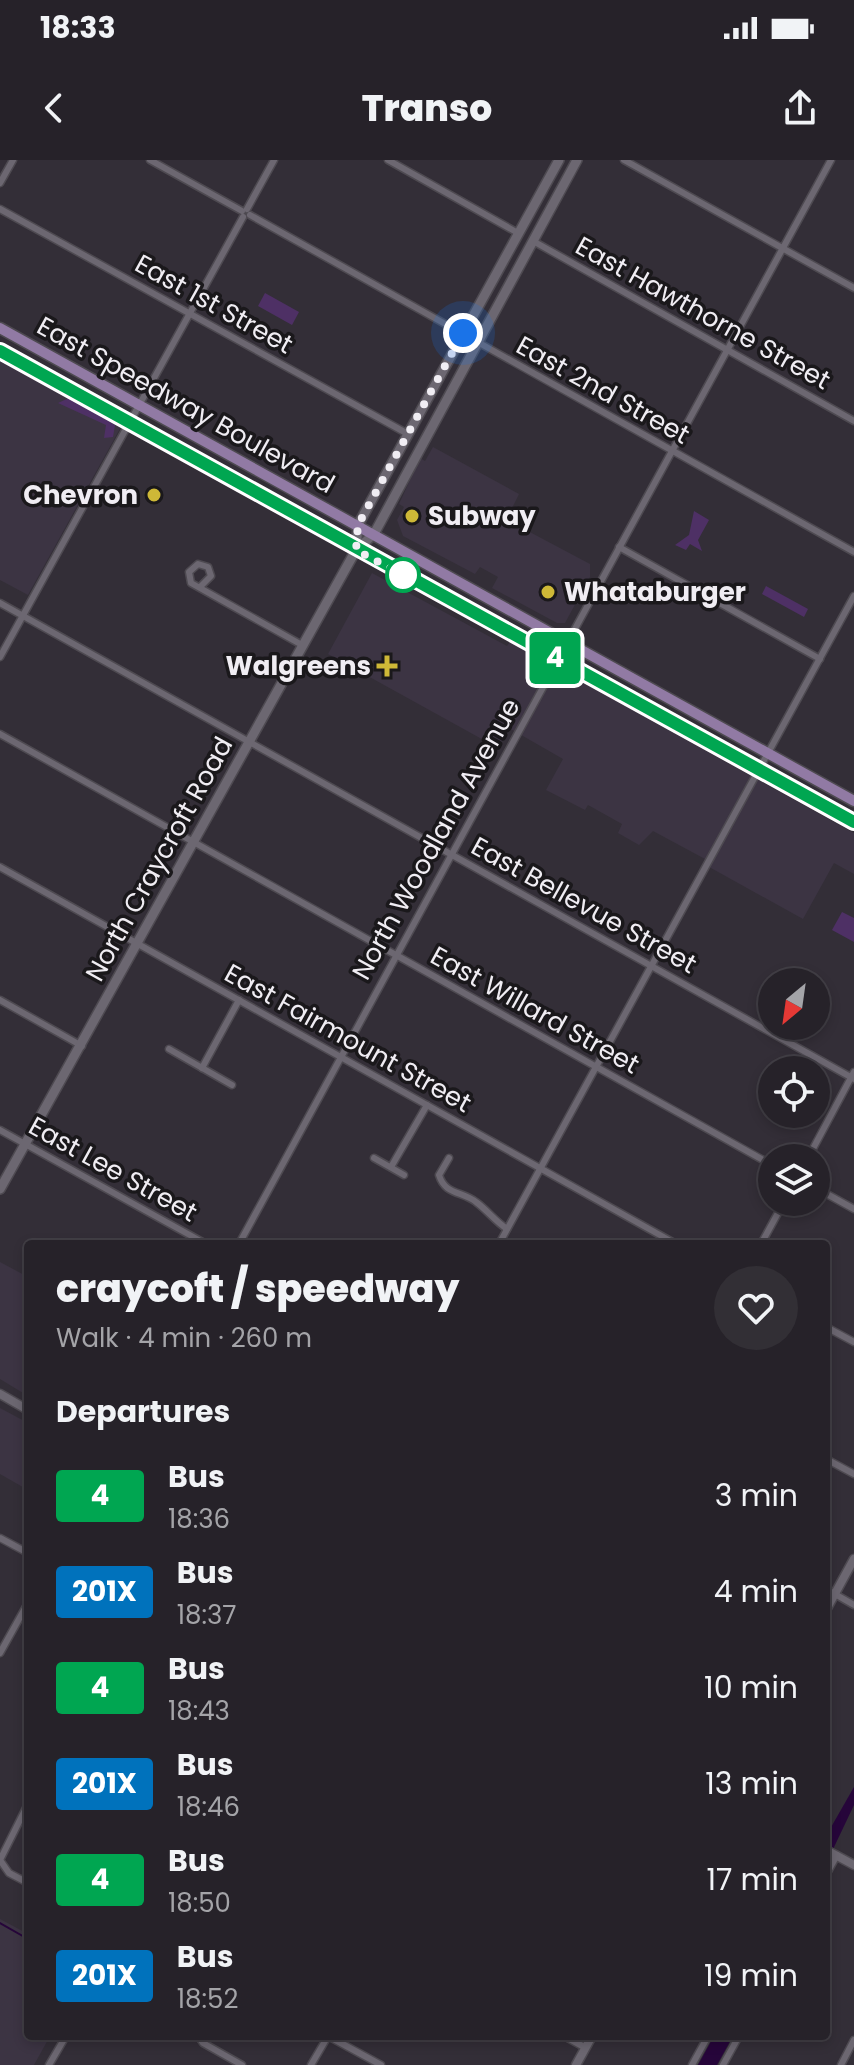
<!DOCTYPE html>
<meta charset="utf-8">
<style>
:root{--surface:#262229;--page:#322f35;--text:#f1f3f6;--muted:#a4a4a8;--line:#423f46}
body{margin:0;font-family:Poppins,sans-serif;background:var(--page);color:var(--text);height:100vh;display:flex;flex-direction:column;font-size:30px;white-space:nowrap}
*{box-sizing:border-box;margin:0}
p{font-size:26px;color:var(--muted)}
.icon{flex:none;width:44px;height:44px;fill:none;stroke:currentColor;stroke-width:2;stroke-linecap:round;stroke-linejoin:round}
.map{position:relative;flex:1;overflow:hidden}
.drawer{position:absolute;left:24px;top:1080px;width:806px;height:800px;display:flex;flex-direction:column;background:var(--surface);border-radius:8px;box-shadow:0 4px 12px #0003,0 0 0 2px var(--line)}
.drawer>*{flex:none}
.badge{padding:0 16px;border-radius:6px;font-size:28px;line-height:52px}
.needle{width:52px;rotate:209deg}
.controls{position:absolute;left:758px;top:808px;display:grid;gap:16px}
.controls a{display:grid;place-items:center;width:72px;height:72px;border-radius:50%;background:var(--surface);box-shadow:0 4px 12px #0003,0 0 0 2px var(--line);font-size:40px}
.you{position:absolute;width:40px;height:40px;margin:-20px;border:6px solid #fff;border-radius:50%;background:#1a73e8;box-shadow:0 0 0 12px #1a73e833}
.map>.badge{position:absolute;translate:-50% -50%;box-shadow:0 0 0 4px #fff}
h2{padding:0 32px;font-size:30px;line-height:72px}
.round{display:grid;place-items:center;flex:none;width:84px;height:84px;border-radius:42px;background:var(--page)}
.overview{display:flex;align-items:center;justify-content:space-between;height:136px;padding:0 32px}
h1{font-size:38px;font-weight:800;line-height:60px}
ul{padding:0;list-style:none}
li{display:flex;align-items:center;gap:24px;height:96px;padding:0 32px}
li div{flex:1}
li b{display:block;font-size:30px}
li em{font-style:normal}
li .badge{min-width:88px;font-weight:700;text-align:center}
.status{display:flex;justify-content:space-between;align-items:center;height:56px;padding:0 40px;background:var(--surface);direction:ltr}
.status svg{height:22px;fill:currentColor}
header{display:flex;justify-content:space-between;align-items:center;height:104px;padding:0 32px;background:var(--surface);font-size:36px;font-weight:800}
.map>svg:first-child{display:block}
.built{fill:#3c3443}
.green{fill:#4e3065}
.water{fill:#26053a}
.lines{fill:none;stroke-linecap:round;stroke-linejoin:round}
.stream{stroke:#26053a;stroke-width:2}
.minor-casing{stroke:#4e4a51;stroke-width:9}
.tertiary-casing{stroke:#4e4a51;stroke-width:11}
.secondary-casing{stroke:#4e4a51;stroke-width:12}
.primary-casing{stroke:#4e4a51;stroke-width:13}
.minor{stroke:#6c6771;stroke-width:6}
.tertiary{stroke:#6c6771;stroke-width:8}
.secondary{stroke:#6c6771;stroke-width:9}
.primary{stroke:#917aa4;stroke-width:10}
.line-casing{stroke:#fff;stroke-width:18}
.line{stroke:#00a651;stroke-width:12}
.walk{stroke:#f0edf3;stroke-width:8;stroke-dasharray:0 14.4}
.poi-dot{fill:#ceb837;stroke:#1a181b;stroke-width:3}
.stop-dot{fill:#fff;stroke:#00a651;stroke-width:4}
.labels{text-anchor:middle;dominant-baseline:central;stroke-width:7;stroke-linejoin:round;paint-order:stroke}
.street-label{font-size:26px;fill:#f0edf3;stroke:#1a181b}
.poi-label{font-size:26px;font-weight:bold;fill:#f0edf3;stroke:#1a181b;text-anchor:end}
</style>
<div class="status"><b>18:33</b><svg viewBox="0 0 49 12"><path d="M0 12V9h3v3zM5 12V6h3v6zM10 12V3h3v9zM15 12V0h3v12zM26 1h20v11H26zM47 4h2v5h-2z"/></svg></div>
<header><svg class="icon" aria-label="back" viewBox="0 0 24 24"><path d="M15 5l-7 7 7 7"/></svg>Transo<svg class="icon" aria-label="share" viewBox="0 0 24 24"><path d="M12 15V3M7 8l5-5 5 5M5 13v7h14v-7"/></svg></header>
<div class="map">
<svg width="854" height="1905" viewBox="0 0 854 1905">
<rect width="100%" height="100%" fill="#332e37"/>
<!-- built -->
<g class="built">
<path d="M0 198 122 265 28 435 0 420Z"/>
<path d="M433 287 519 334 513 346 532 356 526 370 590 404V417L565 463H557L492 428 498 417 480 407 475 414 403 376 397 360 404 347 399 344 420 298 425 301Z"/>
<path d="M372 413 507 486 510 482 854 673V714L834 703 803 759 711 708 705 699 653 671 639 685 618 673 622 664 588 645 585 650 546 630 563 599 509 568 498 588 328 494Z"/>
<path d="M0 1102 28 1117V1236L0 1219Z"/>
<path d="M0 1248 28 1263V1330L0 1314Z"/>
<path d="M0 1759 28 1774V1876H50L34 1905H0Z"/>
</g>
<!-- green -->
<g class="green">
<path d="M265 133 299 152 292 165 258 146Z"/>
<path d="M69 238 115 265 113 277 104 278 106 265 58 243Z"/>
<path d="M694 351 709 360 698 380 702 391 690 384 686 390 675 385 689 375Z"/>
<path d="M766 426 808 449 804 457 762 434Z"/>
<path d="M842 752 854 758V782L832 770Z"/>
</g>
<!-- water -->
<g class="water">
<path d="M854 1627V1645L826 1704V1676Z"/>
<path d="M714 1876H733L717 1905H698Z"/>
</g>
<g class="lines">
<!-- stream -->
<path class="stream" d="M0 1763 28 1779"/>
<defs>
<g id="minor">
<path d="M150 0 242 51"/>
<path d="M388 0 518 73"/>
<path d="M624 0 854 128"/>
<path d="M0 23 13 0"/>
<path d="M0 49 408 274"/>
<path d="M247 49 274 0"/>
<path d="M250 55 854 392"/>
<path d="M533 81 854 261"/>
<path d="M619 387 820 499"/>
<path d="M201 426 211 416 208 407 198 404 189 412 191 423 302 485"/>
<path d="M0 443 854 919"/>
<path d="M0 497 243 57"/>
<path d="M0 574 772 1005"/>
<path d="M0 707 676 1084"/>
<path d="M0 840 82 886"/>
<path d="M169 889 232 925"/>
<path d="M202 908 239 840"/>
<path d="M0 970 206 1084"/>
<path d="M374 998 404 1015"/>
<path d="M449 998 439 1015C445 1035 462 1031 476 1042 487 1050 495 1061 507 1069"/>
<path d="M808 998 854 912"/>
<path d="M391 1007 427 945"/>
<path d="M816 1028 854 1049"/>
<path d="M239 1084 831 0"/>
<path d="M499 1084 854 436"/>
<path d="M761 1084 784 1042"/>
<path d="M826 1167 854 1182"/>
<path d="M826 1299 854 1314"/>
<path d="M0 1378 28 1393"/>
<path d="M826 1429 854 1445"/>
<path d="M0 1493 28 1443"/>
<path d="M28 1644 0 1700 9 1713 28 1723"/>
<path d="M826 1715 837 1695"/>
<path d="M198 1876 203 1883 242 1905"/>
<path d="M328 1876 381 1905"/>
<path d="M564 1876 586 1888"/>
<path d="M49 1905 66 1876"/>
<path d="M311 1905 328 1876"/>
<path d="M692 1905 708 1876"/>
<path d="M723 1905 739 1876"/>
<path d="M841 1905 854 1880"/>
</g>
<g id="tertiary">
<path d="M0 1234 28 1250"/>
<path d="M826 1450 854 1399"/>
<path d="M826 1690 854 1705"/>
<path d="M576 1905 592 1876"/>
</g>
<g id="secondary">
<path d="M356 390 358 365 559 0"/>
<path d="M0 1029 356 390 374 374 577 0"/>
</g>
<g id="primary">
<path d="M0 168 854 641"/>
<path d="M0 191 854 662"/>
</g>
</defs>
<!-- minor casing -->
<use href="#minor" class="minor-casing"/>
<!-- tertiary casing -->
<use href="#tertiary" class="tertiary-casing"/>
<!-- secondary casing -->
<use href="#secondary" class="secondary-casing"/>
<!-- primary casing -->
<use href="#primary" class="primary-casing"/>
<!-- minor -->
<use href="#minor" class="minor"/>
<!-- tertiary -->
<use href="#tertiary" class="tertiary"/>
<!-- secondary -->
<use href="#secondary" class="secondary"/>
<!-- primary -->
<use href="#primary" class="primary"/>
</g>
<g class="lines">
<defs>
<path id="line" d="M0 191 854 662"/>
</defs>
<!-- line casing -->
<use href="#line" class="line-casing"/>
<!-- line -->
<use href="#line" class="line"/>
<!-- walk -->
<path class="walk" d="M403 415 356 390 358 365 463 173"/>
</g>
<!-- markers -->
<g class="poi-dot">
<circle cx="154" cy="335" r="8"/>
<circle cx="412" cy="356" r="8"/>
<circle cx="548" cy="432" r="8"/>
<path d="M383 494h8v8h8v8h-8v8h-8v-8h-8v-8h8z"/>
</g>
<circle class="stop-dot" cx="403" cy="415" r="16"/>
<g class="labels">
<!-- street labels -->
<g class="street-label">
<text transform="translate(214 144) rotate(29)">East 1st Street</text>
<text transform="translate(703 153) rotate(29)">East Hawthorne Street</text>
<text transform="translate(603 230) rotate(29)">East 2nd Street</text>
<text transform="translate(186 245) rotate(29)">East Speedway Boulevard</text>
<text transform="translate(436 679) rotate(-61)">North Woodland Avenue</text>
<text transform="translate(159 699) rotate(-61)">North Craycroft Road</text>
<text transform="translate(584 745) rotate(29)">East Bellevue Street</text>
<text transform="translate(535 850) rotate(29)">East Willard Street</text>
<text transform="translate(348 878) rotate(29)">East Fairmount Street</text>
<text transform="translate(113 1009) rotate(29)">East Lee Street</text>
</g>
<!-- poi labels -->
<g class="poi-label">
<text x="138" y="335">Chevron</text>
<text x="428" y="356" text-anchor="start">Subway</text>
<text x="564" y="432" text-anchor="start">Whataburger</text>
<text x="371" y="506">Walgreens</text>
</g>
</g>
</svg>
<div class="controls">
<a><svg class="needle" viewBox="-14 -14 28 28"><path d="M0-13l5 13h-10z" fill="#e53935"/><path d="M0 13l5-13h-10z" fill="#a4a4a8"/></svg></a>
<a><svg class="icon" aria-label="locate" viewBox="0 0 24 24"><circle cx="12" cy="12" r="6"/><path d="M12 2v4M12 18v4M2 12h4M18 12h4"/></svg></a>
<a><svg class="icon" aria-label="layers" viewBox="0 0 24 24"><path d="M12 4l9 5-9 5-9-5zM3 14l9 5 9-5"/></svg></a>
</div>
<div class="you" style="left:463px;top:173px"></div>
<b class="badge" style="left:555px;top:498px;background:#00a651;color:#fff">4</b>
<section class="drawer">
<div class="overview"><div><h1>craycoft / speedway</h1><p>Walk · 4 min · 260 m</p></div><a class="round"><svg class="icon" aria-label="heart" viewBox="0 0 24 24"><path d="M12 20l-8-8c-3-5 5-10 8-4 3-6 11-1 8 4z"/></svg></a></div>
<h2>Departures</h2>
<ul>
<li><span class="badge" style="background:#00a651;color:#fff">4</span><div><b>Bus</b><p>18:36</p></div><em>3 min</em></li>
<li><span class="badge" style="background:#0072bc;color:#fff">201X</span><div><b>Bus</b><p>18:37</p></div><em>4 min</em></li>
<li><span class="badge" style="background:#00a651;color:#fff">4</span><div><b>Bus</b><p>18:43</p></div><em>10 min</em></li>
<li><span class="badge" style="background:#0072bc;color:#fff">201X</span><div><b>Bus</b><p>18:46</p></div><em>13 min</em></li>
<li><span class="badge" style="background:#00a651;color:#fff">4</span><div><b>Bus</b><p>18:50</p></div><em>17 min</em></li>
<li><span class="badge" style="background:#0072bc;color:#fff">201X</span><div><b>Bus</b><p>18:52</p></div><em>19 min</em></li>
</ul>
</section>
</div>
